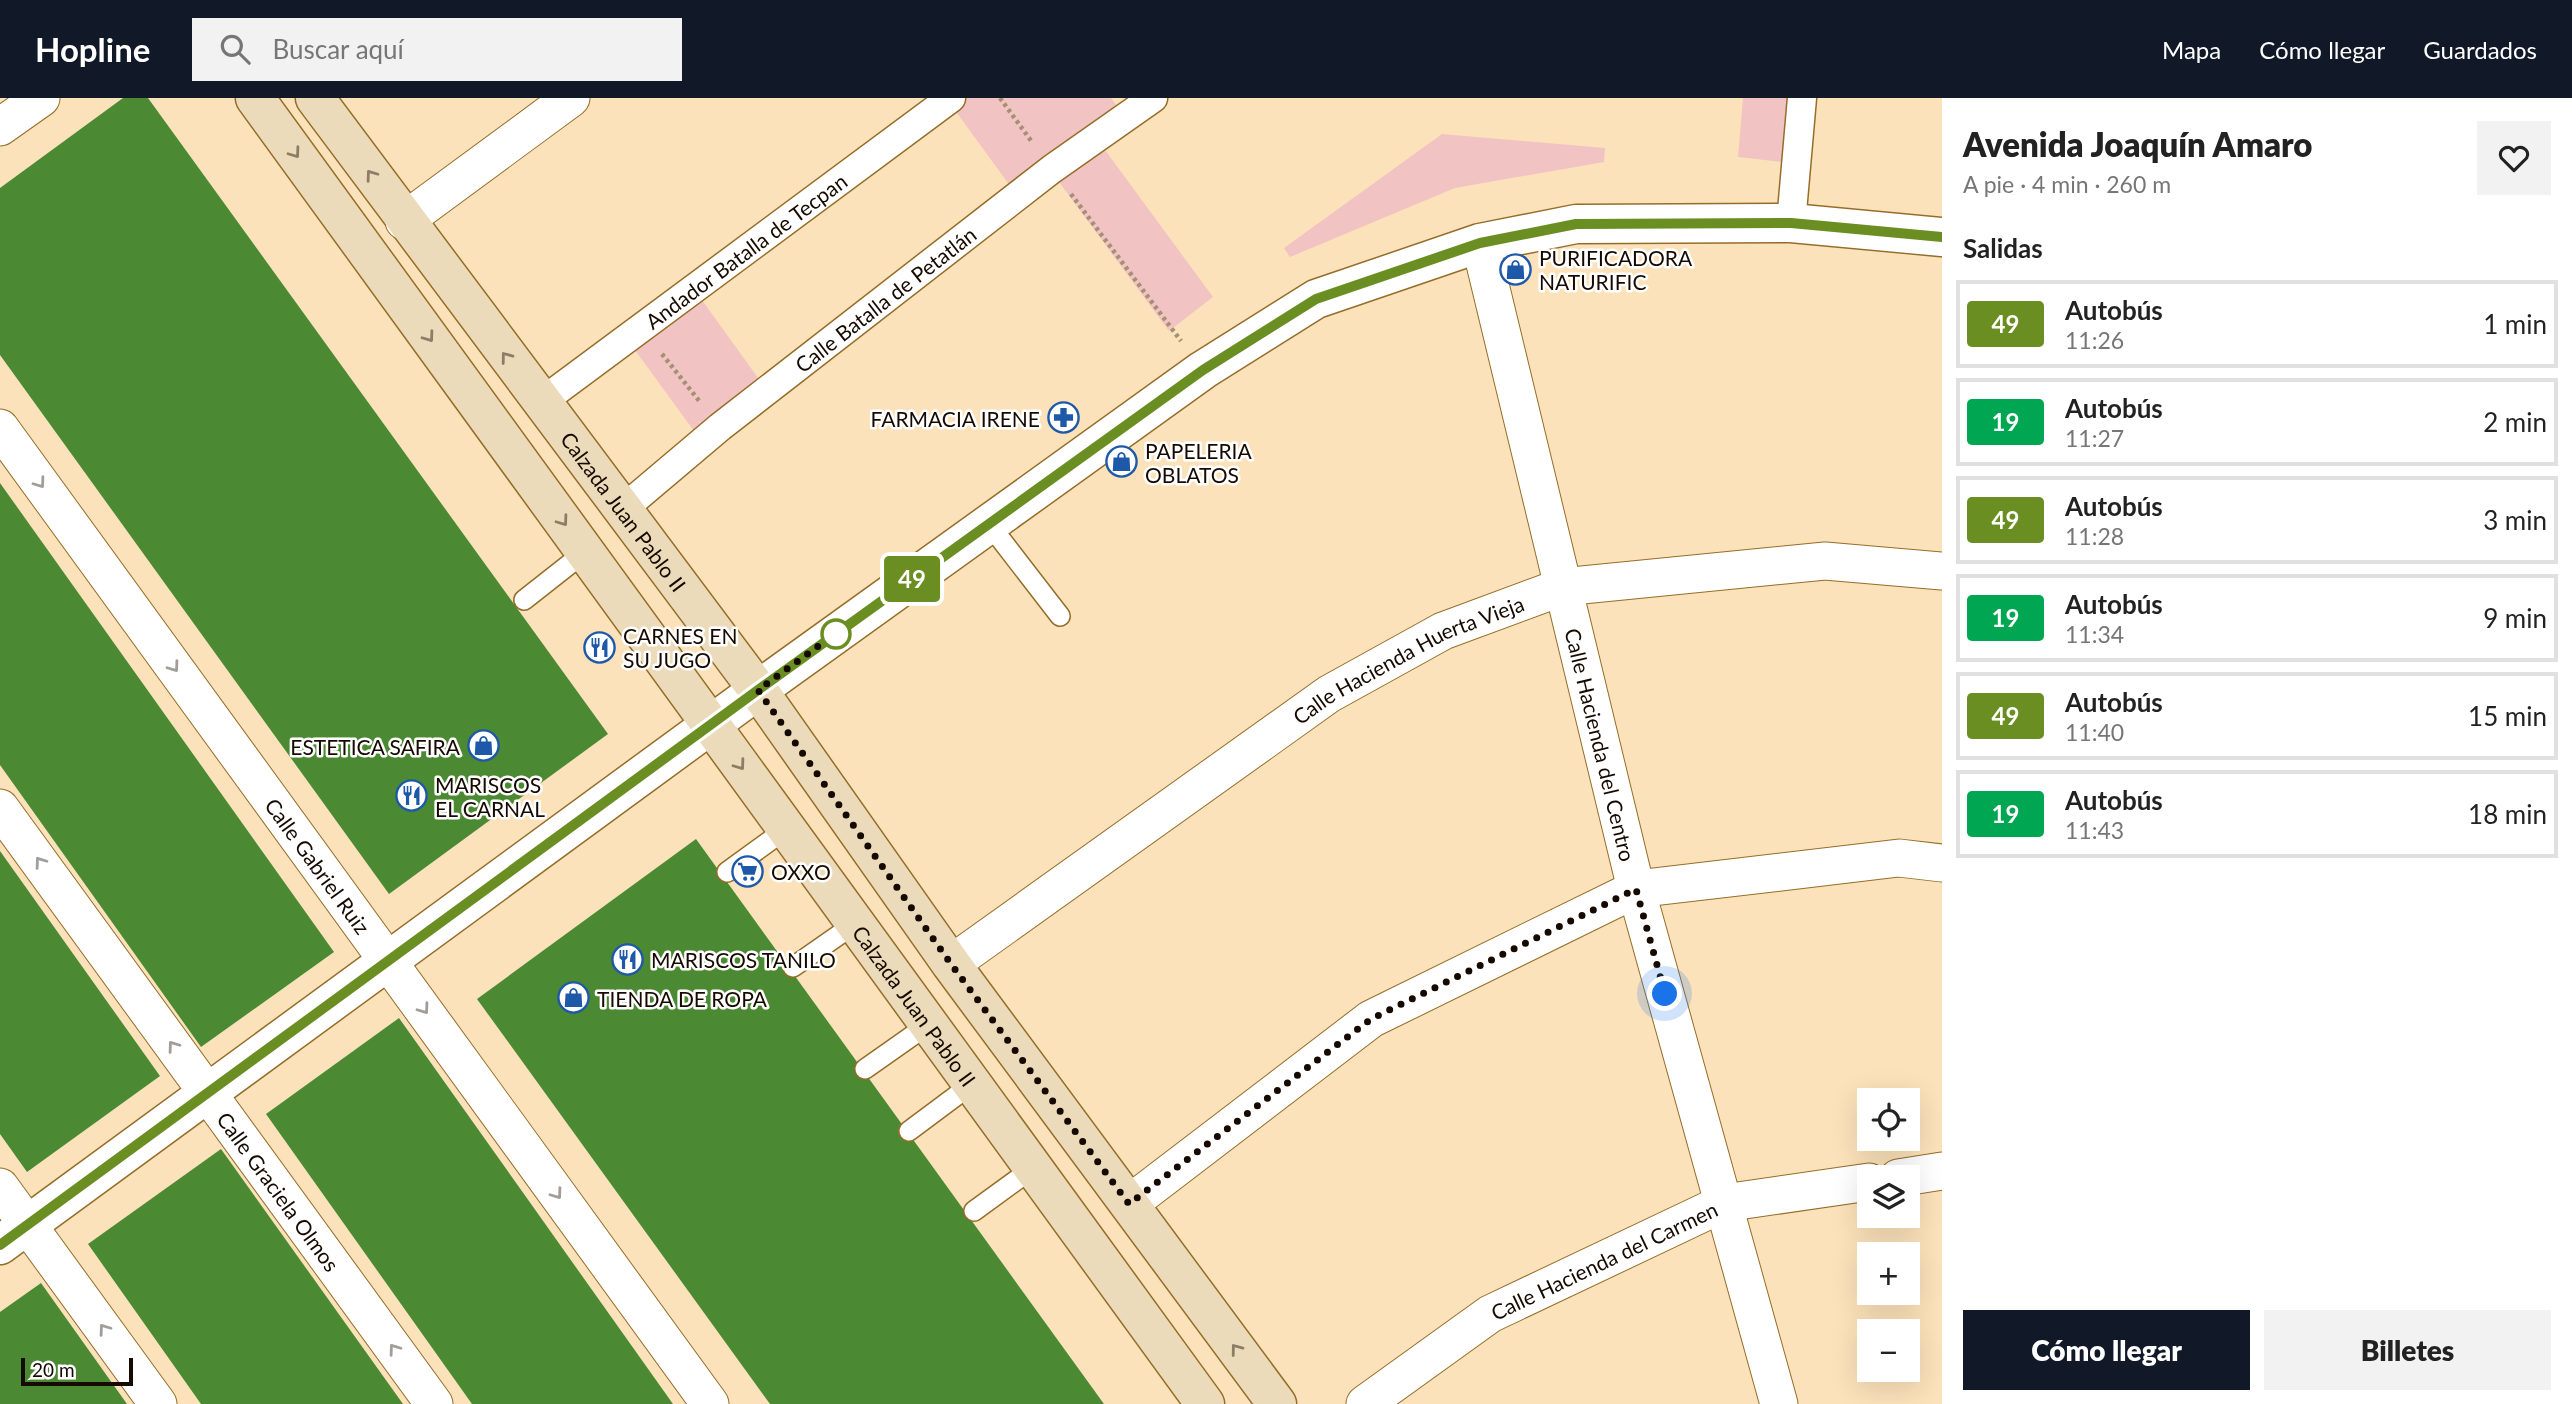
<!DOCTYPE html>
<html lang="es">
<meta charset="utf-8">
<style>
:root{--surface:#fff;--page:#f2f2f2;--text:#222;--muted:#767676;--line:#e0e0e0;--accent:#111827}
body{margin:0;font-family:Lato,sans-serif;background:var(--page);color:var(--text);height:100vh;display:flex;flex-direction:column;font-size:26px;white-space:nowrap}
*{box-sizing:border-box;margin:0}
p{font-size:23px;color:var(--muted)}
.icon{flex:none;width:38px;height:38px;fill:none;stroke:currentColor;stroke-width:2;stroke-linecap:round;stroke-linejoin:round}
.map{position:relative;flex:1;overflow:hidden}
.details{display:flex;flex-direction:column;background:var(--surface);width:630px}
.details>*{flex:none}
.badge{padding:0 14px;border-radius:5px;font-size:24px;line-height:46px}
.controls{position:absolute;left:1857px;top:990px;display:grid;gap:14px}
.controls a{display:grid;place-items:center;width:63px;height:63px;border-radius:0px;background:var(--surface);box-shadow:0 7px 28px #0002;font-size:35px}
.scale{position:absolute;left:21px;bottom:18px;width:112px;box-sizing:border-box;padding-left:7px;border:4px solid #160a00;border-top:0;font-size:19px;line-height:24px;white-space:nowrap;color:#160a00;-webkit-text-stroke:5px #fff;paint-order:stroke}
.you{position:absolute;width:35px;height:35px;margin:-18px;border:5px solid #fff;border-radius:50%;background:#1a73e8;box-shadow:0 0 0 10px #1a73e833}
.map>.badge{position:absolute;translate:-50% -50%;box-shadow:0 0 0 4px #fff}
h2{padding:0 21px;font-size:26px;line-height:63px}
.round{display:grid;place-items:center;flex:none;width:74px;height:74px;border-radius:0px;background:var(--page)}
.headline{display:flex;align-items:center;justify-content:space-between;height:119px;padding:0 21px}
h1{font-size:33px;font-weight:800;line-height:52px}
.button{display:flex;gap:14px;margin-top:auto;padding:14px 21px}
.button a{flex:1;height:80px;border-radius:0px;background:var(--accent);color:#fff;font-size:28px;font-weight:800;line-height:80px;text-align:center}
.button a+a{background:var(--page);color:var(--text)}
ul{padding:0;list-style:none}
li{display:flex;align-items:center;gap:21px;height:88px;margin:0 14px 10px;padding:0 7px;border:4px solid var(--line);border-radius:0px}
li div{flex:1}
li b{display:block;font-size:26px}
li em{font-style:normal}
li .badge{min-width:77px;font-weight:700;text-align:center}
header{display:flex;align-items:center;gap:42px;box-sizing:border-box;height:98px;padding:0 35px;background:var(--accent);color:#fff}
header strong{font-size:33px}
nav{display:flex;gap:38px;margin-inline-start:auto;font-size:24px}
.search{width:490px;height:63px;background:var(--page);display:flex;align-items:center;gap:18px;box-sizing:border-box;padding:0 24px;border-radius:0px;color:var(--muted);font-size:26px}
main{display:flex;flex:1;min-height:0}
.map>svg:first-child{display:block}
.green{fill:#f2c3c3}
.building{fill:#4b8a33}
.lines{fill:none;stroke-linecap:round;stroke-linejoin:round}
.service-casing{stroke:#956d28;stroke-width:22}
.pedestrian-casing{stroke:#956d28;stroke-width:31}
.minor-casing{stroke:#956d28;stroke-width:39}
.tertiary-casing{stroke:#956d28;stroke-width:41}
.secondary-casing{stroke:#956d28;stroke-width:41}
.path{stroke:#a59074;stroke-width:4.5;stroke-dasharray:3.5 3.5;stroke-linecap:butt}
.service{stroke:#fff;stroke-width:19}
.pedestrian{stroke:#fff;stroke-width:28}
.minor{stroke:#fff;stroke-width:37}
.tertiary{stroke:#fff;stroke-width:38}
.secondary{stroke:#ecdbbb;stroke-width:38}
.oneway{stroke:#8c7d67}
.oneway2{stroke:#a29d99}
.line-casing{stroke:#fff;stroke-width:16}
.line{stroke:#6b8e23;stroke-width:10}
.walk{stroke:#160a00;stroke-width:7;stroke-dasharray:0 12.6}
.stop-dot{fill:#fff;stroke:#6b8e23;stroke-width:3.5}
.labels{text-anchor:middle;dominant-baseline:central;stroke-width:5;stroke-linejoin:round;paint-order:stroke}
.street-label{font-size:21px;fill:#160a00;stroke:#fff}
.poi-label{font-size:21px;fill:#160a00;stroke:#fff;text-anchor:start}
</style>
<header>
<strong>Hopline</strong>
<div class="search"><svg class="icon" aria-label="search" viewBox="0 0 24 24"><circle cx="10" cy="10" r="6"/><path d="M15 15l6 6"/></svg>Buscar aquí</div>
<nav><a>Mapa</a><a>Cómo llegar</a><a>Guardados</a></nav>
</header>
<main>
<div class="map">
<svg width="1942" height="1306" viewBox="0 0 1942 1306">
<rect width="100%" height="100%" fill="#fce2ba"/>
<!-- green -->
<g class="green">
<path d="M946 0H1111L1134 31 1105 52 1213 199 1169 233 1059 84 1024 107Z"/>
<path d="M1743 0H1806L1800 66 1738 59Z"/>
<path d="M1442 36 1605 50 1604 64 1455 90 1290 159 1284 150Z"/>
<path d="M699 198 761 284 694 333 632 248Z"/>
</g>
<!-- building -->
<g class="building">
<path d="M123 0H148L608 636 389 796 0 257V90Z"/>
<path d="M0 385 334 854 201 949 0 667Z"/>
<path d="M696 741 1104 1306H770L477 901Z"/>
<path d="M0 753 160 978 27 1074 0 1036Z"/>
<path d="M399 920 673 1306H472L266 1016Z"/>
<path d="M221 1051 403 1306H201L88 1146Z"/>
<path d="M41 1185 127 1306H0V1214Z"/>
</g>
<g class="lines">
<defs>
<g id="service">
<path d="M989 426 1060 518"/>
<path d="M524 502 585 454"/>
<path d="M727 774 786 731"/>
<path d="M793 869 856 825"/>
<path d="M865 971 929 926"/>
<path d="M909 1033 972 986"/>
<path d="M974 1113 1033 1070"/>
</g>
<g id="pedestrian">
<path d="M1791 125 1802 0"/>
<path id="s1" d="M540 305 951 0"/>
<path id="s2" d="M623 411 720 329 1052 71 1153 0"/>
</g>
<g id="minor">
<path d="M0 29 41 0"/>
<path d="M404 123 571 0"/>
<path id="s3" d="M1480 145 1636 791 1779 1306"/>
<path id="s4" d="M0 330 710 1306"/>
<path id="s5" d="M0 710 434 1306"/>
<path id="s6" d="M951 866 1329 596 1443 533 1562 489 1825 463 1942 473"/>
<path d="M1898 1080 1942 1073"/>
<path d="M0 1089 158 1306"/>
<path d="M1129 1106 1371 921 1636 791 1899 760 1942 765"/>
<path id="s7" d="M1365 1306 1490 1216 1724 1105 1869 1084"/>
</g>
<path id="tertiary" d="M0 1147 758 592 1203 272 1316 201 1480 145 1576 126 1791 125 1942 139"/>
<g id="secondary">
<path id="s8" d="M255 0 1205 1306"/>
<path id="s9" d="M315 0 758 592 951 866 1277 1306"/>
</g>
</defs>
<!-- service casing -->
<use href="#service" class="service-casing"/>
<!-- pedestrian casing -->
<use href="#pedestrian" class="pedestrian-casing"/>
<!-- minor casing -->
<use href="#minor" class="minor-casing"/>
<!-- tertiary casing -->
<use href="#tertiary" class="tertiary-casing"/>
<!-- secondary casing -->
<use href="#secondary" class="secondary-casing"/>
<!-- path -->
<g class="path">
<path d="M1000 0 1032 44"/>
<path d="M1071 96 1181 243"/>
<path d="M662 256 700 304"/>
</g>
<!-- service -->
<use href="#service" class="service"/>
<!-- pedestrian -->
<use href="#pedestrian" class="pedestrian"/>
<!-- minor -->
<use href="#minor" class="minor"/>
<!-- tertiary -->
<use href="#tertiary" class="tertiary"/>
<!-- secondary -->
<use href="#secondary" class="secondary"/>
</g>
<!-- one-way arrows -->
<defs><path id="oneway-chevron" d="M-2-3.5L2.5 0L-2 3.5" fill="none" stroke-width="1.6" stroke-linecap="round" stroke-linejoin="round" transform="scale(1.75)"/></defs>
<g class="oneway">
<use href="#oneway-chevron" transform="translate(295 55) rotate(54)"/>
<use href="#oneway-chevron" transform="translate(371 77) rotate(-126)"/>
<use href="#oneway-chevron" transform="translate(429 239) rotate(54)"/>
<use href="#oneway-chevron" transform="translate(506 259) rotate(-127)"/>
<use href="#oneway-chevron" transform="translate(563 423) rotate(54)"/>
<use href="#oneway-chevron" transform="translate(740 667) rotate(54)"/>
<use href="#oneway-chevron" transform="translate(1236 1251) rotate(-127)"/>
</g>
<g class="oneway2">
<use href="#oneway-chevron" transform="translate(40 385) rotate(54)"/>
<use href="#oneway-chevron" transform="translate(174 569) rotate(54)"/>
<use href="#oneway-chevron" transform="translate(40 764) rotate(-126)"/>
<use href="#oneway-chevron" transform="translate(424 911) rotate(54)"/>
<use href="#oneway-chevron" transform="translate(173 948) rotate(-126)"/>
<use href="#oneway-chevron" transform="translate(557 1096) rotate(54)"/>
<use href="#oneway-chevron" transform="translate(104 1231) rotate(-126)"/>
<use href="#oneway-chevron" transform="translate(394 1251) rotate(-126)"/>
</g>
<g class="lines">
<defs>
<path id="line" d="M0 1147 758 592 1203 272 1316 201 1480 145 1576 126 1791 125 1942 139"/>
</defs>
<!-- line casing -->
<use href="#line" class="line-casing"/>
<!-- line -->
<use href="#line" class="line"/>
<!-- walk -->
<path class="walk" d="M836 536 842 531 758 592 951 866 1129 1106 1371 921 1636 791 1665 896"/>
</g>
<!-- icons -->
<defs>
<symbol id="shop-ring" viewBox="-11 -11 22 22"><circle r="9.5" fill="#fff" stroke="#1e58a9" stroke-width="1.5"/><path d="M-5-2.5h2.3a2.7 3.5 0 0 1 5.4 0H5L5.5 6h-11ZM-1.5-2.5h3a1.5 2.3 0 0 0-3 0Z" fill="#1e58a9"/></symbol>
<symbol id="pharmacy-ring" viewBox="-11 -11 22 22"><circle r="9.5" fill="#fff" stroke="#1e58a9" stroke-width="1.5"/><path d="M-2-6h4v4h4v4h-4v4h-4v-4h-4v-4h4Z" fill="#1e58a9"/></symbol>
<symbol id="restaurant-ring" viewBox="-11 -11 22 22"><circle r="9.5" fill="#fff" stroke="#1e58a9" stroke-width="1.5"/><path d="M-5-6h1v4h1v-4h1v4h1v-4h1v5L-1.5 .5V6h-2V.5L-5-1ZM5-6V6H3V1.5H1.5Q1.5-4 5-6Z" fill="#1e58a9"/></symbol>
<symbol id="supermarket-ring" viewBox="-11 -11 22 22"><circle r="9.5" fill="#fff" stroke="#1e58a9" stroke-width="1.5"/><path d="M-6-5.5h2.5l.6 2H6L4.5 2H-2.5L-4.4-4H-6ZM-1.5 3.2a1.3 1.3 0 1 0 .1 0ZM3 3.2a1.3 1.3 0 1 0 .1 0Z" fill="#1e58a9"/></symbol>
</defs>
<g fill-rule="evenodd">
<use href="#shop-ring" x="1498" y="154" width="35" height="35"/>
<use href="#pharmacy-ring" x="1046" y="302" width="35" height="35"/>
<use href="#shop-ring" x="1104" y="346" width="35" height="35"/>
<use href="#restaurant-ring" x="582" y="532" width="35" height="35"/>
<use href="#shop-ring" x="466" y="630" width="35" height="35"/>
<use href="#restaurant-ring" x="394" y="680" width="35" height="35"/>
<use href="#supermarket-ring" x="730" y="756" width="35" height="35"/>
<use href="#restaurant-ring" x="610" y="844" width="35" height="35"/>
<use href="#shop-ring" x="556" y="882" width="35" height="35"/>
</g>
<!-- markers -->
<circle class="stop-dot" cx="836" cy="536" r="14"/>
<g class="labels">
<!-- street labels -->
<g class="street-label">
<text stroke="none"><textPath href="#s1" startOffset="256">Andador Batalla de Tecpan</textPath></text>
<text stroke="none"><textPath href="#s2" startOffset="336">Calle Batalla de Petatlán</textPath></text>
<text stroke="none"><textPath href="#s9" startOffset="516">Calzada Juan Pablo II</textPath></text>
<text stroke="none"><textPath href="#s6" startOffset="551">Calle Hacienda Huerta Vieja</textPath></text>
<text stroke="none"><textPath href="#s3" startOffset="516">Calle Hacienda del Centro</textPath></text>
<text stroke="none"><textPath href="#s4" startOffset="541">Calle Gabriel Ruiz</textPath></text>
<text stroke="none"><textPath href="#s8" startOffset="1122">Calzada Juan Pablo II</textPath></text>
<text stroke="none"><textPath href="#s5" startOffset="474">Calle Graciela Olmos</textPath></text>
<text stroke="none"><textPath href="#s7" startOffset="280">Calle Hacienda del Carmen</textPath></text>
</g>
<!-- poi labels -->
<g class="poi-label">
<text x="1539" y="159">PURIFICADORA<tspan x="1539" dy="24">NATURIFIC</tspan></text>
<text x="1040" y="320" text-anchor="end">FARMACIA IRENE</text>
<text x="1145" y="352">PAPELERIA<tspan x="1145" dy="24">OBLATOS</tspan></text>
<text x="623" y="537">CARNES EN<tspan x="623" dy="24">SU JUGO</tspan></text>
<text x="460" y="648" text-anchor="end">ESTETICA SAFIRA</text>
<text x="435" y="686">MARISCOS<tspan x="435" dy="24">EL CARNAL</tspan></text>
<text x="771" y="773">OXXO</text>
<text x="651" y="861">MARISCOS TANILO</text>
<text x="597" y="900">TIENDA DE ROPA</text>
</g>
</g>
</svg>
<div class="controls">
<a><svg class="icon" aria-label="locate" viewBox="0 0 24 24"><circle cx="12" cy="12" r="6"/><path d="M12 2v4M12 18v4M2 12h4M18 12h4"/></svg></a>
<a><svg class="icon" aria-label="layers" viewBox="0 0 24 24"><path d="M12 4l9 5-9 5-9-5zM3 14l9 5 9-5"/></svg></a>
<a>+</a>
<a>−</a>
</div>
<div class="scale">20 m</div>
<div class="you" style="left:1665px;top:896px"></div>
<b class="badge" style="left:912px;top:481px;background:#6b8e23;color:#fff">49</b>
</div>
<section class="details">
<div class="headline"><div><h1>Avenida Joaquín Amaro</h1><p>A pie · 4 min · 260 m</p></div><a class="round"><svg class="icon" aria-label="heart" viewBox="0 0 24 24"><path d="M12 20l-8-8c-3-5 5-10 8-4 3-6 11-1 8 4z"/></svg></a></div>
<h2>Salidas</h2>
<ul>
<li><span class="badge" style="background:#6b8e23;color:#fff">49</span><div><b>Autobús</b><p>11:26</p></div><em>1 min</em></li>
<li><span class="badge" style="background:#00a651;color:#fff">19</span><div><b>Autobús</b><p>11:27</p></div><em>2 min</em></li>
<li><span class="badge" style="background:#6b8e23;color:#fff">49</span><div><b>Autobús</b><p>11:28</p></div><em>3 min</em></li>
<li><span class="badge" style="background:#00a651;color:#fff">19</span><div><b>Autobús</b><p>11:34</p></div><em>9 min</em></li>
<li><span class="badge" style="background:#6b8e23;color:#fff">49</span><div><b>Autobús</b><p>11:40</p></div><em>15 min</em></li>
<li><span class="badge" style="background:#00a651;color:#fff">19</span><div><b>Autobús</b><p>11:43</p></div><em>18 min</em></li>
</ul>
<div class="button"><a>Cómo llegar</a><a>Billetes</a></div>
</section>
</main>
